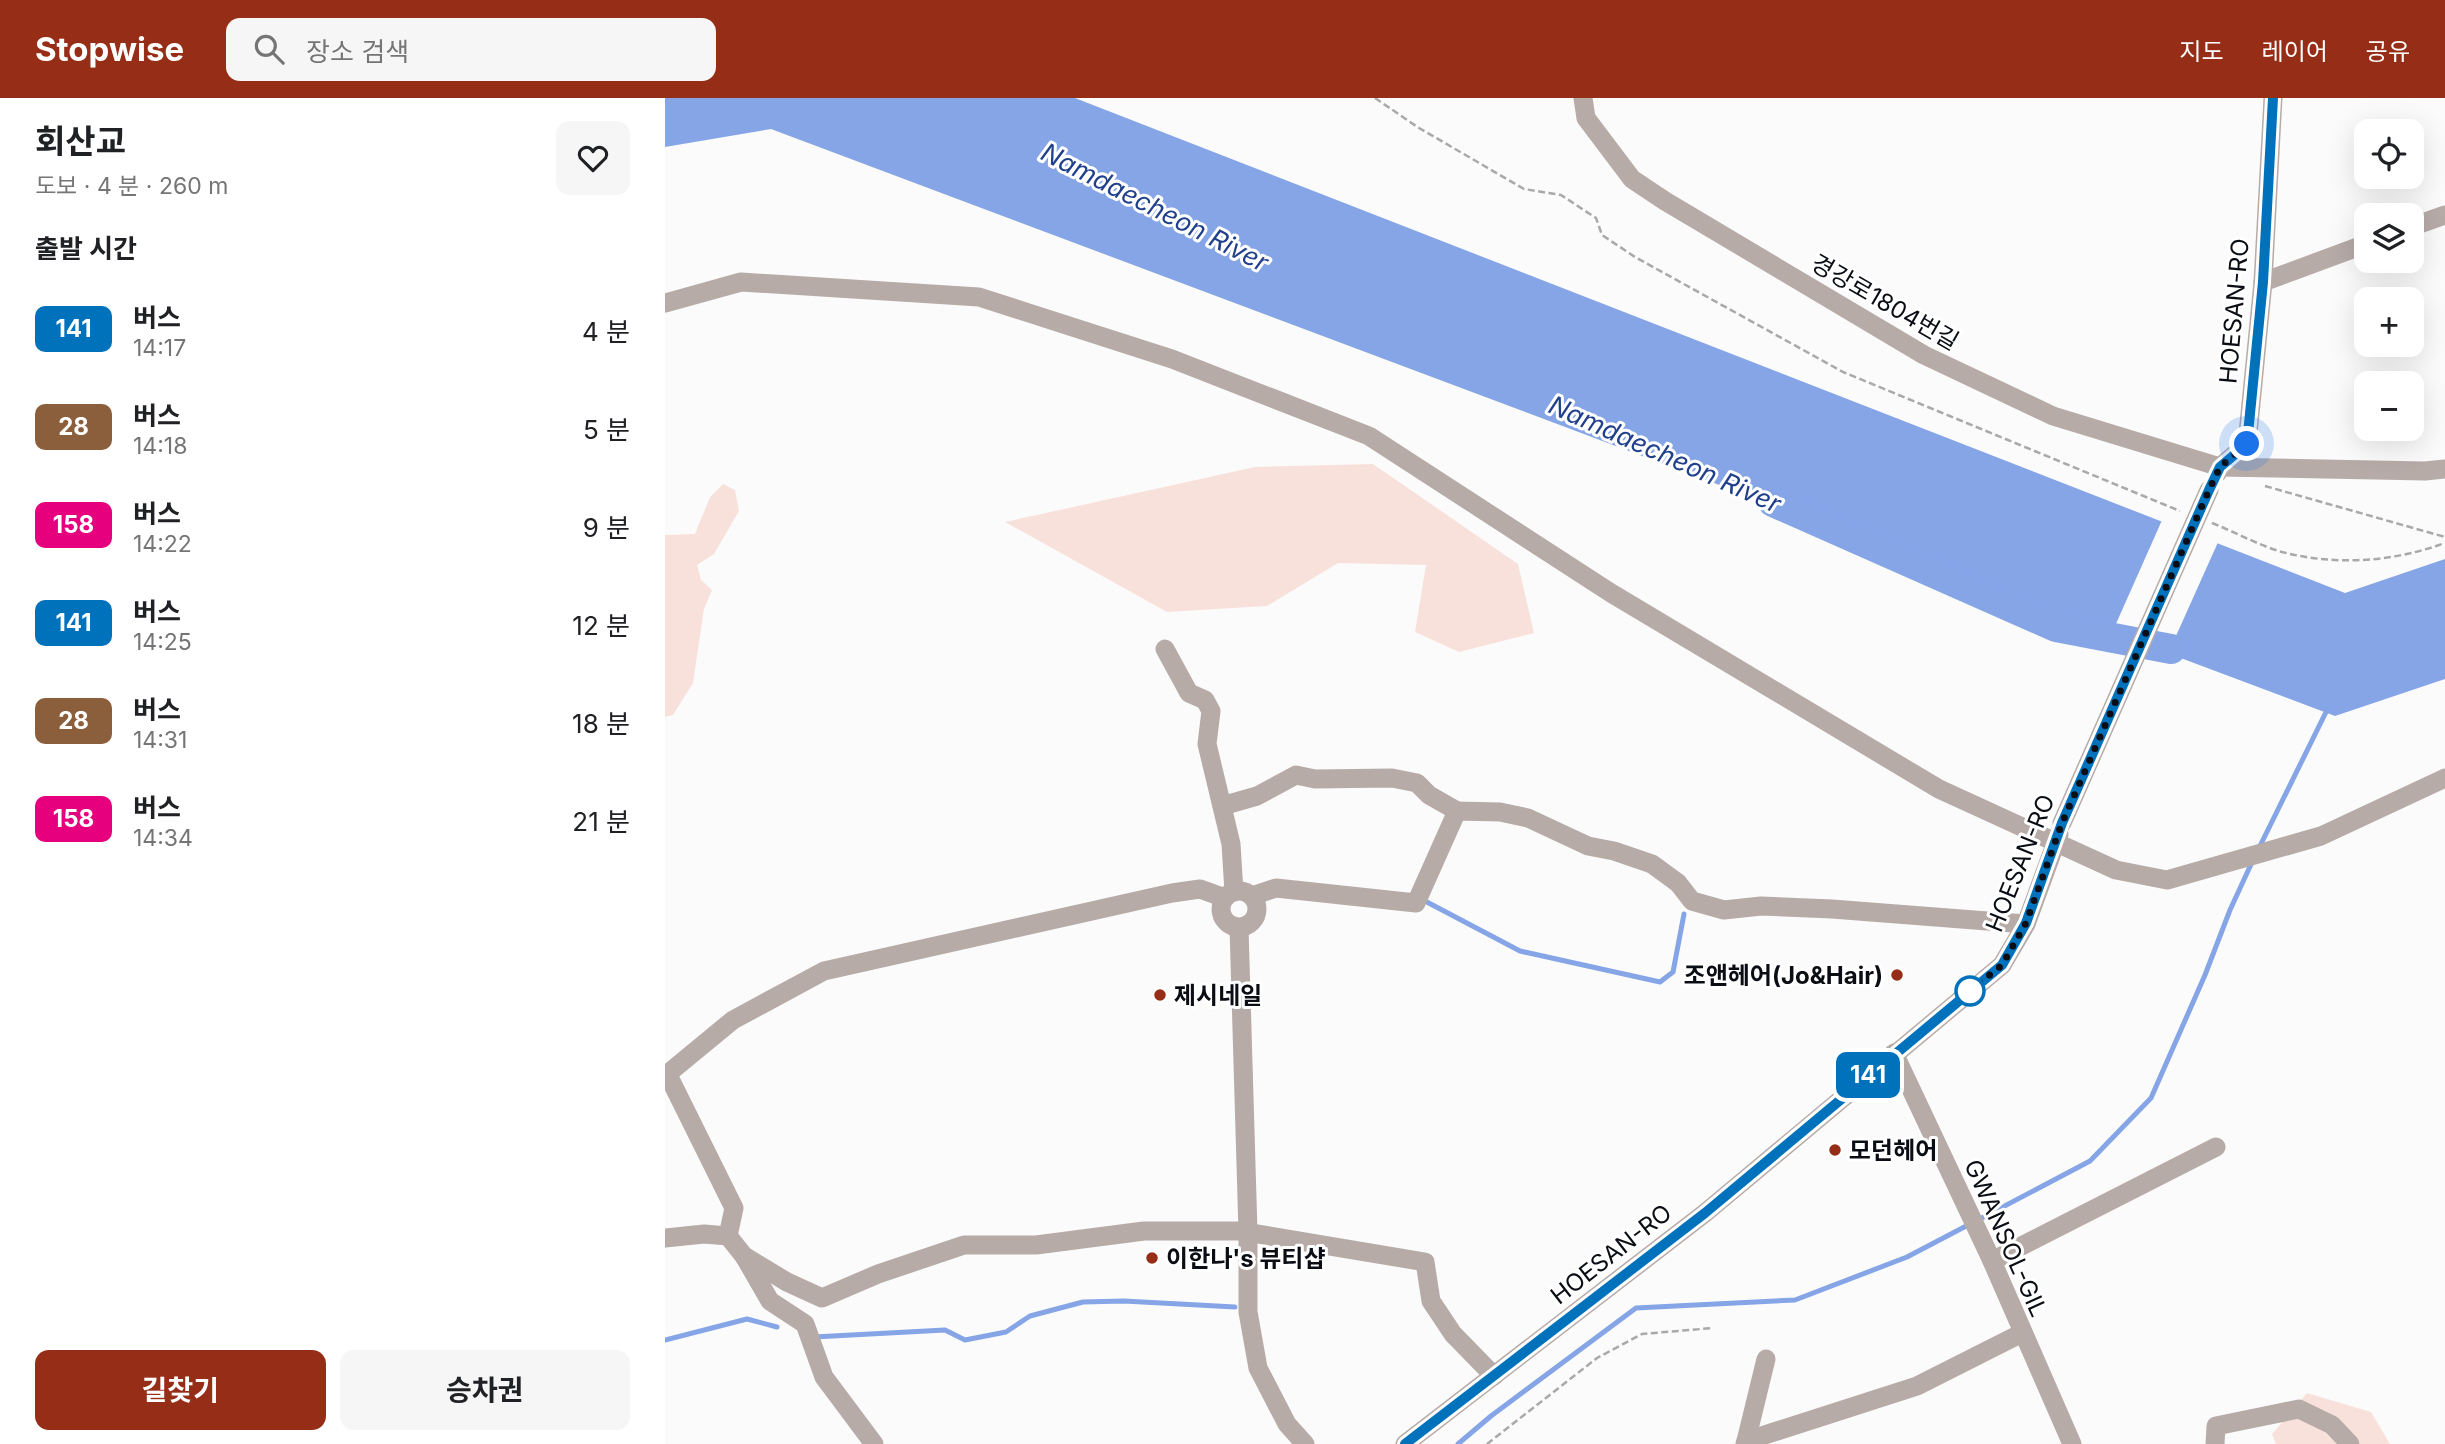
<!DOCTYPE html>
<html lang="ko">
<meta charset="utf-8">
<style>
:root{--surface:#fff;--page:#f6f6f6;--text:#202124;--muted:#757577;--accent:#962d16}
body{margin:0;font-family:Inter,"Noto Sans KR",sans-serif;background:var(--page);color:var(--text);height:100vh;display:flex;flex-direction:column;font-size:26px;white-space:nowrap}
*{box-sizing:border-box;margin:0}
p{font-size:23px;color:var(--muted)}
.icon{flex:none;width:38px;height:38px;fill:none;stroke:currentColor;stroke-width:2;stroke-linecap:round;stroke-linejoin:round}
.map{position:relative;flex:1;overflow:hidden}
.drawer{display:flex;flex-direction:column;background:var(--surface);width:665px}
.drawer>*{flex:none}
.badge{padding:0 14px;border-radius:10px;font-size:24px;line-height:46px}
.tools{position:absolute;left:1689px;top:21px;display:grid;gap:14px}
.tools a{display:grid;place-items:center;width:70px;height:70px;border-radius:14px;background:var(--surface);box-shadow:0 7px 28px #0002;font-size:35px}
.you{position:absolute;width:35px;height:35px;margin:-18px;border:5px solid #fff;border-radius:50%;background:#1a73e8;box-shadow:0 0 0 10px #1a73e833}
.map>.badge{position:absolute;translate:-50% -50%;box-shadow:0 0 0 4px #fff}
h2{padding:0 35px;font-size:26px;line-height:63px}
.round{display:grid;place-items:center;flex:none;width:74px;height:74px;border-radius:14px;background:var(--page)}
.summary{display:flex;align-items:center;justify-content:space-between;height:119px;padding:0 35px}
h1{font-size:33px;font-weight:700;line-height:52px}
.action{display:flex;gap:14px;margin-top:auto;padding:14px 35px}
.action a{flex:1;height:80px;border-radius:14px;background:var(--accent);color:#fff;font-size:28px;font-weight:700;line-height:80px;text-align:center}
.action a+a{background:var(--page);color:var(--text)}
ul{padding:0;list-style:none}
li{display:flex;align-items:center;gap:21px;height:98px;padding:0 35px}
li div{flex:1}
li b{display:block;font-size:26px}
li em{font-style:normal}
li .badge{min-width:77px;font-weight:700;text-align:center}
header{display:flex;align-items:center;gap:42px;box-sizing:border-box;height:98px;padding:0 35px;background:var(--accent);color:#fff}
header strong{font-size:33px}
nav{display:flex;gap:38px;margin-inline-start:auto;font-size:24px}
.search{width:490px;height:63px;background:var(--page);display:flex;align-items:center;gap:18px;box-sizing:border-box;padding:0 24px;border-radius:14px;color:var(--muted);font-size:26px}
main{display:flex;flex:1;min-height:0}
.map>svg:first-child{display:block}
.green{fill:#f9e1db}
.water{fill:#85a5e7}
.pier{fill:#fbfbfb}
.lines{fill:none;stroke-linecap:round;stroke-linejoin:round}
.stream{stroke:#85a5e7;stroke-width:5}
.river{stroke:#85a5e7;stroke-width:30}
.path{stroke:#a8a9ab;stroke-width:2.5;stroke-dasharray:7 3.5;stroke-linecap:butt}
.minor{stroke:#b7aba8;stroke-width:19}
.minor-bridge{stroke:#b7aba8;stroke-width:19}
.line-casing{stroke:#fff;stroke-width:16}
.line{stroke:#0072bc;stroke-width:10}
.walk{stroke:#0a0d14;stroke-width:7;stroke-dasharray:0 12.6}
.poi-dot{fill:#962d16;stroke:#fff;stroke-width:2.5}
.stop-dot{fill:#fff;stroke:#0072bc;stroke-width:3.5}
.labels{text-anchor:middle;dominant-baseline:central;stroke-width:6;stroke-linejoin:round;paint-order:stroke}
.street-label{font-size:24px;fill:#0a0d14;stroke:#fff}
.poi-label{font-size:24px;font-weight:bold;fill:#0a0d14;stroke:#fff;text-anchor:start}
.water-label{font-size:26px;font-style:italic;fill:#20408c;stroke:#fff}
</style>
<header>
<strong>Stopwise</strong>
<div class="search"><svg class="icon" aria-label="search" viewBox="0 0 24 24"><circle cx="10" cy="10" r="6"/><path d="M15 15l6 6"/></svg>장소 검색</div>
<nav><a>지도</a><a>레이어</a><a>공유</a></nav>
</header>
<main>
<section class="drawer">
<div class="summary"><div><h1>회산교</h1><p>도보 · 4 분 · 260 m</p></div><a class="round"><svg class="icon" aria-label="heart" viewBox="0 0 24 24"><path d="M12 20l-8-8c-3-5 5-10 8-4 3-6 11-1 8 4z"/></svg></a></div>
<h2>출발 시간</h2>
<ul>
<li><span class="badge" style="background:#0072bc;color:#fff">141</span><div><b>버스</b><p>14:17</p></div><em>4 분</em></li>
<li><span class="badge" style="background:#8b5e3c;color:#fff">28</span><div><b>버스</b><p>14:18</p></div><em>5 분</em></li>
<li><span class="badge" style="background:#e6007e;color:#fff">158</span><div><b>버스</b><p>14:22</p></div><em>9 분</em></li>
<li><span class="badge" style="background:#0072bc;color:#fff">141</span><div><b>버스</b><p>14:25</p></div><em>12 분</em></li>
<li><span class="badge" style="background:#8b5e3c;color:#fff">28</span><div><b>버스</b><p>14:31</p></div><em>18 분</em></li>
<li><span class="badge" style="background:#e6007e;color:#fff">158</span><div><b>버스</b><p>14:34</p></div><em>21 분</em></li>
</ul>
<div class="action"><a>길찾기</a><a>승차권</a></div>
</section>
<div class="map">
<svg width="1780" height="1346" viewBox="0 0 1780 1346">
<rect width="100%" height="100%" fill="#fbfbfb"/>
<!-- green -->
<g class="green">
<path d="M708 366 853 466 869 535 794 554 750 534 761 467 673 465 602 508 502 514 340 424 590 369Z"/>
<path d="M58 386 70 392 74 413 49 456 32 467 36 482 47 492 39 511 28 585 8 617 0 619V437L30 436 45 399Z"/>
<path d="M1642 1295 1706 1314 1725 1346H1611L1607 1336Z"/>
</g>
<!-- water -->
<path class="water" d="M0 0H410L1680 495 1780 461V581L1670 618 106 31 0 49Z"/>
<!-- pier -->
<path class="pier" d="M1498 420 1554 442 1502 558 1446 537Z"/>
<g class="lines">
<!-- stream -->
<g class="stream">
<path d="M1594 750 1664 608"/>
<path d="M760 803 855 853 995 884 1008 874 1019 816"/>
<path d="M1313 1122 1425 1063 1486 1000 1540 877 1565 812 1588 762"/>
<path d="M149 1239 280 1232 300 1242 341 1234 365 1218 418 1204 459 1203 570 1209"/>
<path d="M0 1242 82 1221 112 1229"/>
<path d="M793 1346 826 1318 971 1210 1130 1202 1242 1159 1305 1126"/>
</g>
<!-- river -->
<path class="river" d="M1108 404 1391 529 1506 551"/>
<!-- path -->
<g class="path">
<path d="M710 0 754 30 859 91 896 97 931 120 937 137 970 159 1178 274 1515 413"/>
<path d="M1600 388 1780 439"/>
<path d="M1547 425C1570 434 1593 447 1617 454 1671 468 1727 464 1780 445"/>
<path d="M822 1346 932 1260 977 1236 1048 1230"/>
</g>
<!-- minor -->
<g class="minor">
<path d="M918 0 921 20 967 81 1000 103 1259 257 1388 318 1555 369 1760 373 1780 371"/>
<path d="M1746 129 1780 117"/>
<path d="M1598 184 1701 146"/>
<path d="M0 205 76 184 314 199 507 261 704 338 946 495 1274 691 1451 772 1502 782 1656 738 1780 680"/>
<path d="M1553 374 1555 369 1582 346 1598 184 1608 0"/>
<path d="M500 551 524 595 540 602 546 613 542 646 566 746 569 794"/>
<path d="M557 708 592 698 631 677 650 681 727 680 752 685 764 697 792 713"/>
<circle cx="574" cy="811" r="18"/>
<path d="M587 798 611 790 751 805 792 713 835 714 863 720 923 748 949 753 987 766 1013 785 1027 803 1059 812 1096 808 1167 811 1361 826"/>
<path d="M574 830 583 1134V1214L593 1270 622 1326 640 1346"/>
<path d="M1229 955 1327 1163 1407 1346"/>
<path d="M3 977 69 1110 63 1138"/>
<path d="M0 978 68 922 159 873 507 795 535 791 560 800"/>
<path d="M0 1140 39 1136 63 1138 79 1158 105 1203 140 1226 159 1279 209 1346"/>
<path d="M79 1158 122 1184 157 1200 213 1176 299 1147H371L479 1133H575L760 1164 766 1203 788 1236 829 1278"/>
<path d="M1327 1163 1551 1049"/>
<path d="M1081 1343 1101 1261"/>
<path d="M740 1346 1040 1115 1337 867 1361 826 1394 736"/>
<path d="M1080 1346 1081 1343 1252 1288 1357 1235"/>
<path d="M1550 1346 1551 1328 1634 1311 1667 1327 1685 1346"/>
</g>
<!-- minor-bridge -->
<path class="minor-bridge" d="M1397 725 1544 392"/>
</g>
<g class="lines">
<defs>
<path id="line" d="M740 1346 1040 1115 1337 867 1361 825 1397 725 1544 392 1555 369 1582 346 1598 184 1608 0"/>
</defs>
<!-- line casing -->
<use href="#line" class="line-casing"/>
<!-- line -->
<use href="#line" class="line"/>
<!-- walk -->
<path class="walk" d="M1305 893 1337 867 1361 825 1397 725 1544 392 1555 369 1582 346"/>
</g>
<!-- markers -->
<g class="poi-dot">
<circle cx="1232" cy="877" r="7"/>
<circle cx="495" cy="897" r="7"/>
<circle cx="1170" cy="1052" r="7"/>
<circle cx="487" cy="1160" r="7"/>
</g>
<circle class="stop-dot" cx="1305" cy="893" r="14"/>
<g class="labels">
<!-- street labels -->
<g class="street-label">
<text transform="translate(1220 204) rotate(30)">경강로1804번길</text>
<text transform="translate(1569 213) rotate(-85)">HOESAN-RO</text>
<text transform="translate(1355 765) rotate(-68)">HOESAN-RO</text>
<text transform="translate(1341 1140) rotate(66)">GWANSOL-GIL</text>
<text transform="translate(946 1156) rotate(-38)">HOESAN-RO</text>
</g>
<!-- poi labels -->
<g class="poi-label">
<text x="1218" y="877" text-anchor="end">조앤헤어(Jo&amp;Hair)</text>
<text x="509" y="897">제시네일</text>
<text x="1184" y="1052">모던헤어</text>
<text x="501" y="1160">이한나's 뷰티샵</text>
</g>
<!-- water labels -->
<g class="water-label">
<text transform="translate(490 109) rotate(27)">Namdaecheon River</text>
<text transform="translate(1000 356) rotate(24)">Namdaecheon River</text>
</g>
</g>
</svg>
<div class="tools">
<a><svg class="icon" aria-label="locate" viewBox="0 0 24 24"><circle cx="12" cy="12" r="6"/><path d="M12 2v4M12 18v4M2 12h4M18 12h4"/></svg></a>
<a><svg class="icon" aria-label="layers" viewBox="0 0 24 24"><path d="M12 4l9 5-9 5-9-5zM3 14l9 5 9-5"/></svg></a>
<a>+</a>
<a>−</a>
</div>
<div class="you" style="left:1582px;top:346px"></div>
<b class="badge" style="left:1203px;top:977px;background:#0072bc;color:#fff">141</b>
</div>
</main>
